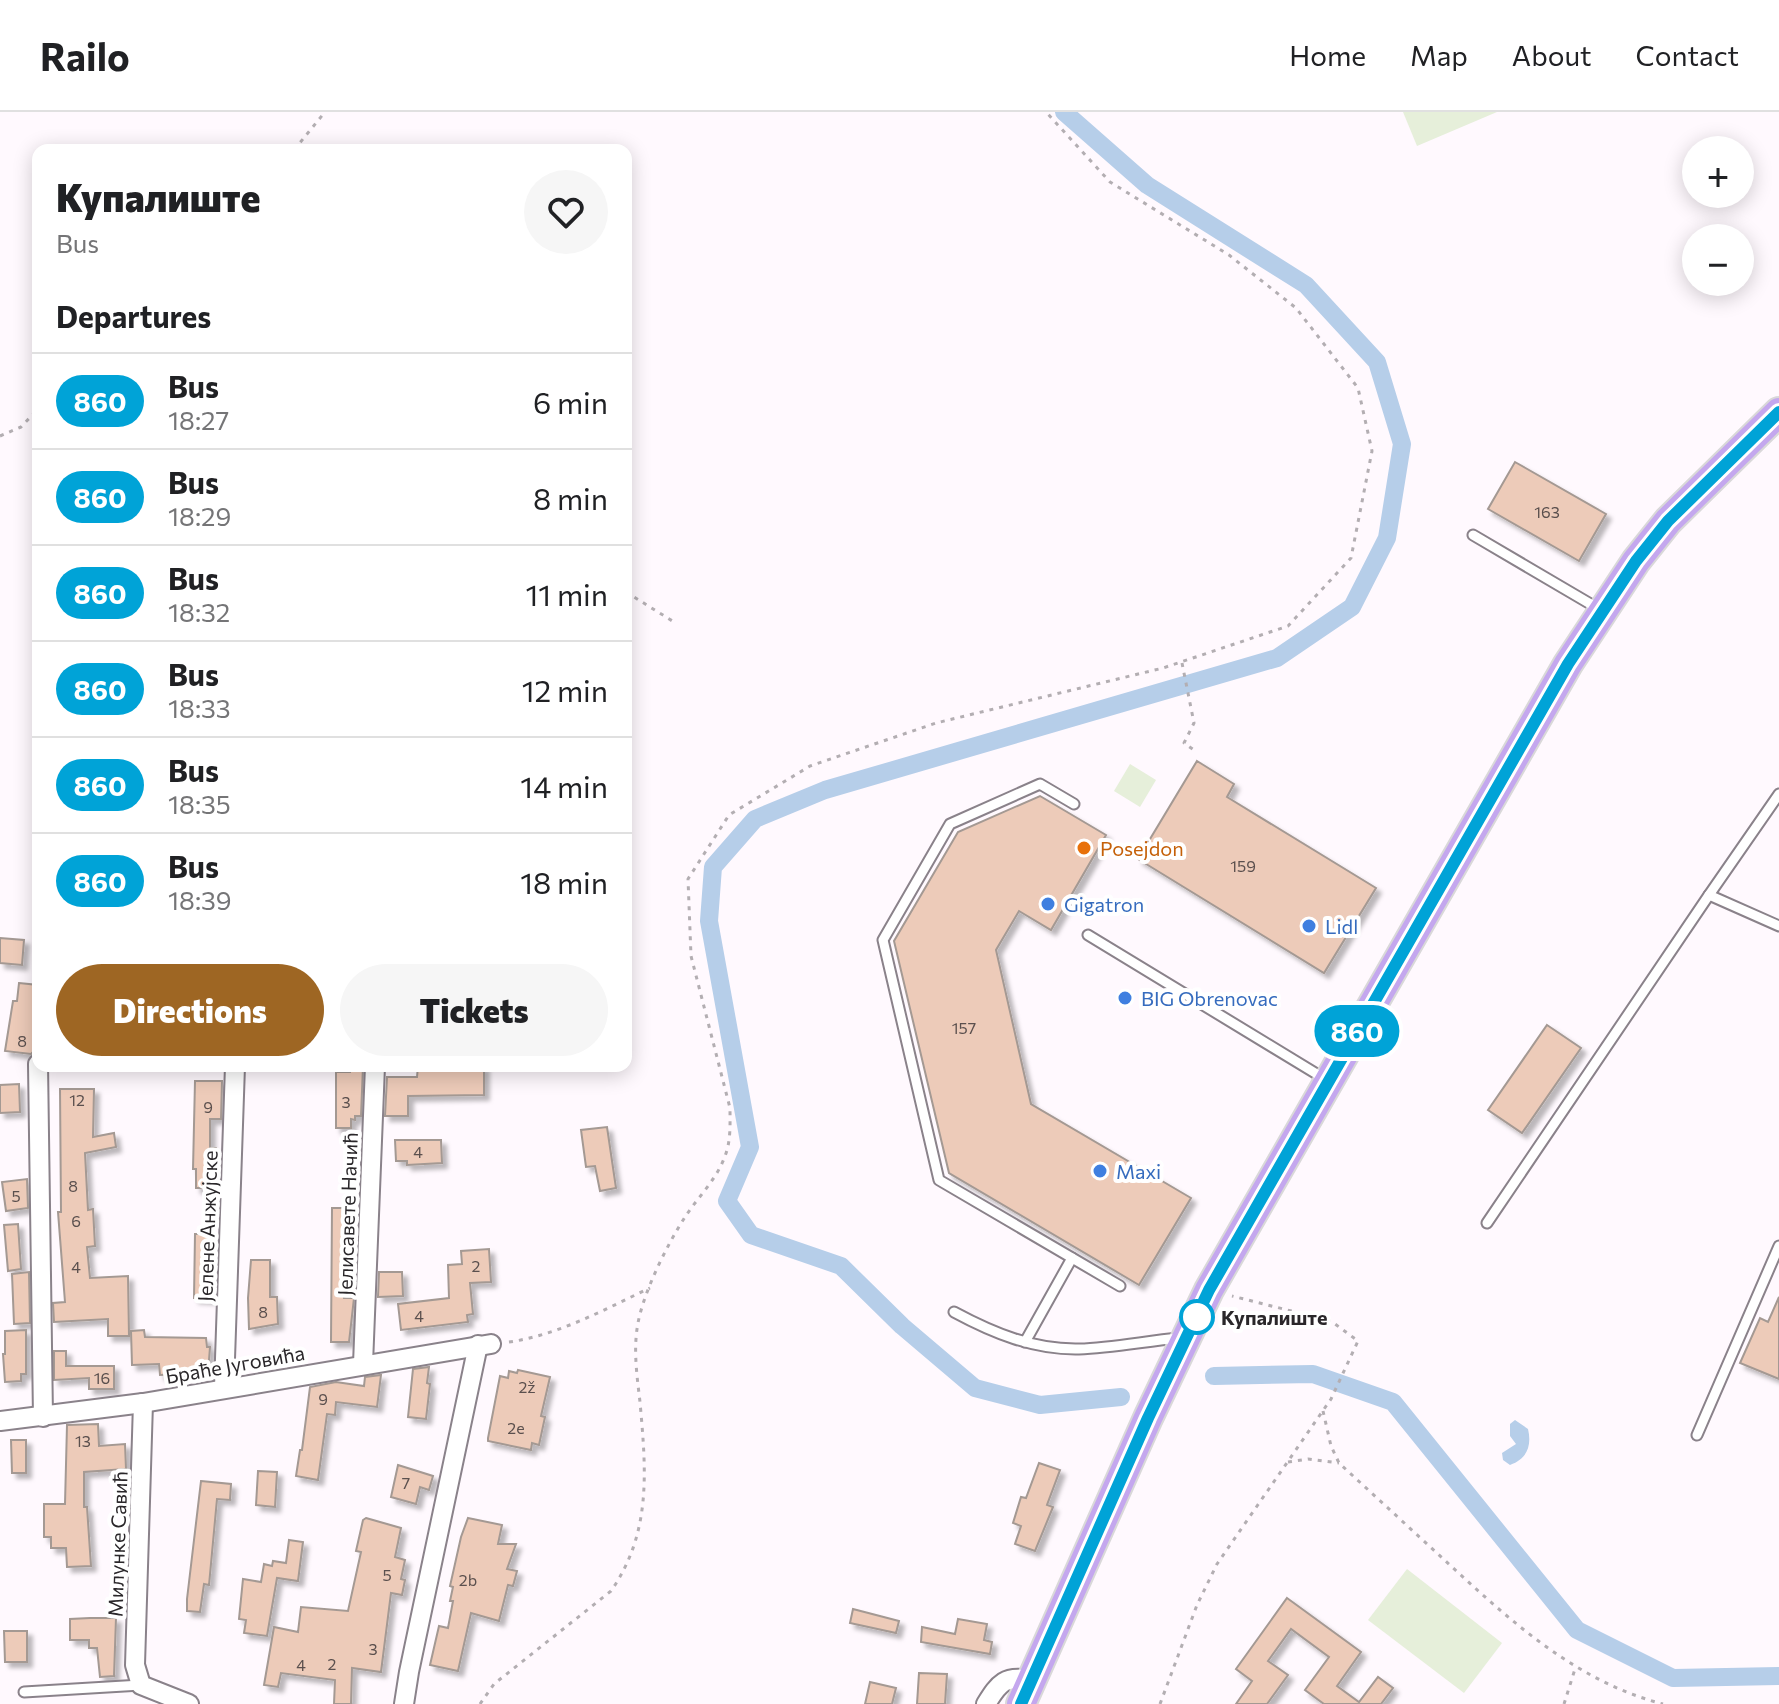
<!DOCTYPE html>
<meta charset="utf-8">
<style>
:root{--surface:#fff;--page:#f6f6f6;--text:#202124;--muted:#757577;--line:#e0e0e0;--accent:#9e6623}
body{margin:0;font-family:Commissioner,sans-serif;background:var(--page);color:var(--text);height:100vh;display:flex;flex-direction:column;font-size:30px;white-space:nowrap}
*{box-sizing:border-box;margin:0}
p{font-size:26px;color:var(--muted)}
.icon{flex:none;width:44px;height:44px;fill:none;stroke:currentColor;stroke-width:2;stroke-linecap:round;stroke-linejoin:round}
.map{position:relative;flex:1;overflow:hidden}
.details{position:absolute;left:32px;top:32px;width:600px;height:928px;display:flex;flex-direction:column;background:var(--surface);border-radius:16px;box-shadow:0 4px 20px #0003}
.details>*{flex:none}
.badge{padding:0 16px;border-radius:26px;font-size:28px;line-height:52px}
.controls{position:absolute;left:1682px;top:24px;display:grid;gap:16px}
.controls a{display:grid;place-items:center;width:72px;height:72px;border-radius:50%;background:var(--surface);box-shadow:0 4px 20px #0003;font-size:40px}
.map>.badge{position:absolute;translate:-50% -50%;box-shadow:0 0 0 4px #fff}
h2{padding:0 24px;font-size:30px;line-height:72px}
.round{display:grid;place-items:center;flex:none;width:84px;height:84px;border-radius:42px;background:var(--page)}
.summary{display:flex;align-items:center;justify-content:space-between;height:136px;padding:0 24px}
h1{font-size:38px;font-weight:800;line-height:60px}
.primary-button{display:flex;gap:16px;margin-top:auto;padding:16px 24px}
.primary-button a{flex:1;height:92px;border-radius:48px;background:var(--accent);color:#fff;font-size:32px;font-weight:800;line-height:92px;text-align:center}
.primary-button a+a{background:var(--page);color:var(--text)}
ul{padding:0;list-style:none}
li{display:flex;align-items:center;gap:24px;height:96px;padding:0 24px;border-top:2px solid var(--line)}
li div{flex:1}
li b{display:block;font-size:30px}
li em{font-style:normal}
li .badge{min-width:88px;font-weight:700;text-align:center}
header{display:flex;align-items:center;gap:48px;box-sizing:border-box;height:112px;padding:0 40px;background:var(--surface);border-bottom:2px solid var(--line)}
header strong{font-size:38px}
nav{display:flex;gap:44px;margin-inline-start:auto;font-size:28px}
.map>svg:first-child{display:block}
.green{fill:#e6efda}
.water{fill:#b6cee9}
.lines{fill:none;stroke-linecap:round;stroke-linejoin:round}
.canal{stroke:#b6cee9;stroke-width:18}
.building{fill:#edcbb9;stroke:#a49993;stroke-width:2;filter:url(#shadow)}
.service-casing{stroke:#8a828a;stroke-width:13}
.minor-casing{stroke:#8a828a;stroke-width:22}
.primary-casing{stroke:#d9d8d9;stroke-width:32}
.path{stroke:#b3aeb2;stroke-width:3;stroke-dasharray:4 6;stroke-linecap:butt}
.service{stroke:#fff;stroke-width:9}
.minor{stroke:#fff;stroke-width:18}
.primary{stroke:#c4a7ee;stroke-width:28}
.line-casing{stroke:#fff;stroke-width:18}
.line{stroke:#00a3d7;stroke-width:12}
.food-dot{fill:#e8710a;stroke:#fff;stroke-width:3}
.shop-dot{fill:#3f7fe0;stroke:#fff;stroke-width:3}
.stop-dot{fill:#fff;stroke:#00a3d7;stroke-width:4}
.labels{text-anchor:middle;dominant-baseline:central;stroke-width:8;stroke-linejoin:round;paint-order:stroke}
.number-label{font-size:16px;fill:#5b504e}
.food-label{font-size:20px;fill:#c56008;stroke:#fff;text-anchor:start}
.shop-label{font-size:20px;fill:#366cbe;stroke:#fff;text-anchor:start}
.street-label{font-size:20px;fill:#2a272a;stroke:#fff}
.stop-label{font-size:20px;font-weight:bold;fill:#2a272a;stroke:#fff;text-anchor:start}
</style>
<header>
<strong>Railo</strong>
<nav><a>Home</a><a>Map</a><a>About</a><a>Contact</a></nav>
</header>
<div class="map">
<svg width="1779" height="1592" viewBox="0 0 1779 1592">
<defs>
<filter id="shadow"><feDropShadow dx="5" dy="5" stdDeviation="2" flood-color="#0004"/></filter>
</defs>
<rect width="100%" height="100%" fill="#fff9fe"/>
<!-- green -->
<g class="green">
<path d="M1403 0H1497L1417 34Z"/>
<path d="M1130 652 1156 668 1140 695 1114 679Z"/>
<path d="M1407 1457 1502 1531 1464 1581 1368 1508Z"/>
</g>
<!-- water -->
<path class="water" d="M1515 1308 1528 1317C1532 1334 1527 1347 1510 1353L1503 1348 1502 1341 1516 1332 1510 1324V1312Z"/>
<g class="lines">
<!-- canal -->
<g class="canal">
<path d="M1064 0 1147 73 1306 173 1377 250 1402 332 1387 426 1352 495 1277 546 825 678 755 707 713 755 709 809 750 1035 727 1089 751 1123 841 1154 902 1214 975 1276 1040 1293 1121 1285"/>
<path d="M1214 1264 1313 1262 1393 1290 1577 1518 1673 1566 1779 1564"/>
</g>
</g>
<!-- building -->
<g class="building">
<path d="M1515 350 1606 402 1579 449 1488 397Z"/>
<path d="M1197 649 1234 672 1227 685 1376 776 1324 861 1138 747Z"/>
<path d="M1040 684 1106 723 1051 818 1019 799 996 838 1031 992 1191 1086 1139 1173 949 1061 894 829 958 720Z"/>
<path d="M0 826 24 828 22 853 0 851Z"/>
<path d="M19 871 38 873V935L31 942 5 939 13 889H17Z"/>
<path d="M1547 913 1581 936 1522 1021 1488 998Z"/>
<path d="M350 954H363L361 1004H355V1008L351 1007V1016H336V960H350Z"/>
<path d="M418 954H484V983L408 984V1004H385L387 965H417Z"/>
<path d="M195 969H222L221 1007H210V1036H216V1066H213V1076H196V1057H193Z"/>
<path d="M19 972 20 1000 0 1001V973Z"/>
<path d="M60 977H94L93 1025 114 1021 116 1035 85 1041 88 1098 93 1097 95 1134 87 1135 90 1166 128 1164 129 1224H108V1207L54 1210 53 1191 65 1190 58 1100H61Z"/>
<path d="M607 1015 616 1076 600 1079 595 1054 586 1055 581 1018Z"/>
<path d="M395 1028H441L442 1051 407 1053V1049H396Z"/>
<path d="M27 1067 28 1096 6 1099 2 1070Z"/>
<path d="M332 1096H347L344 1186H354L349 1230H331Z"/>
<path d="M18 1112 21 1157 8 1159 4 1113Z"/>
<path d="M195 1122H213L211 1187 194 1186Z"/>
<path d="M489 1137 491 1170 470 1171 473 1202 467 1203 468 1210 401 1218 398 1192 449 1186 448 1153 462 1152 461 1139Z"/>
<path d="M251 1148H270V1185H277L278 1212 249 1217 248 1186Z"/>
<path d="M29 1160 30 1211 14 1212 12 1162Z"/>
<path d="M379 1160H402L403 1184 378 1185Z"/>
<path d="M1779 1185V1267L1740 1251 1760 1206 1768 1210Z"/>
<path d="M26 1218V1262H21V1269L5 1270 3 1242H5V1219Z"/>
<path d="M144 1218 145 1225 206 1226 207 1235H210L208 1261 160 1263 159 1252 132 1253 131 1219Z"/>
<path d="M54 1239H66V1254H114V1277H89V1266L54 1268Z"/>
<path d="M429 1255 427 1271 430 1272 426 1307 408 1305 413 1257Z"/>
<path d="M518 1258 550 1265 541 1304 545 1305 539 1333 532 1331 531 1338 488 1329V1326L500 1264 508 1266 509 1259 517 1261Z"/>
<path d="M381 1263 377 1295 336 1290 335 1303 327 1302 318 1368 296 1364 300 1338H302L310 1275 336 1270 364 1274 365 1265Z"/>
<path d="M98 1312 99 1334 125 1332 126 1357 84 1360V1395H87L91 1454 67 1455 66 1436H51V1425H44V1392H65L67 1313Z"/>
<path d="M11 1328H26V1361H12Z"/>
<path d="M1039 1351 1060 1358 1047 1393 1053 1395 1035 1439 1015 1432 1021 1414 1013 1411 1021 1385 1026 1386Z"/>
<path d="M398 1353 433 1364 429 1378 420 1375 416 1392 391 1385Z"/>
<path d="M258 1359 277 1360 275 1395 256 1393Z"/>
<path d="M201 1369 231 1372 230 1388 217 1387 209 1473 204 1472 200 1500 187 1499V1487Z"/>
<path d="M366 1406 401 1416 395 1445 405 1448 401 1467 405 1468 402 1483 391 1481 381 1560 352 1556 351 1592H334L335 1568 281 1561 278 1575 264 1573 274 1515 298 1520 301 1495 348 1499 361 1440 356 1439 363 1408Z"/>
<path d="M468 1406 502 1413 498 1432H516L507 1457 517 1459 513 1474 508 1473 499 1509 471 1501 458 1559 430 1553 439 1514 448 1516 453 1489H450L453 1475 450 1474 461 1425Z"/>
<path d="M289 1428 303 1430 298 1469 277 1466 267 1524 244 1521 246 1508 239 1507 243 1467 261 1470 264 1452 272 1454 273 1449 286 1451Z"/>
<path d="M1287 1486 1361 1540 1337 1574 1359 1590 1378 1565 1393 1576 1381 1592H1324L1305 1578 1329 1545 1291 1517 1268 1549 1288 1563 1267 1592H1236L1252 1569 1236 1557Z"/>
<path d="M853 1497 899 1509 896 1521 850 1511Z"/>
<path d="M90 1506H116L114 1564 100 1565 97 1536H89V1528H70V1507Z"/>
<path d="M958 1507 987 1512 984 1528 992 1530 990 1542 921 1530 922 1515 955 1522Z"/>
<path d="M4 1519H27V1550H5Z"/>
<path d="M919 1561 947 1562 945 1592H917Z"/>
<path d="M870 1570 896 1576 892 1592H865Z"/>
</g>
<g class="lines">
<defs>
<g id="service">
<path d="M1473 423 1599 497"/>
<path d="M1779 682 1709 783 1779 814"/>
<path d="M1074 692 1040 672 950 712 883 828 939 1068 1120 1174"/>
<path d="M1088 823 1325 967"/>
<path d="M1487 1111 1709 783"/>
<path d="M954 1200C993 1221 1034 1238 1079 1237 1112 1236 1146 1229 1179 1226"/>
<path d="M1025 1230 1072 1146"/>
<path d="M1697 1323 1779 1134"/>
<path d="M24 1580 141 1573"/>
</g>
<g id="minor">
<path d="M38 952 43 1305"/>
<path d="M363 1252 375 954"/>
<path d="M224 1276 235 954"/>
<path d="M143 1291 135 1553 141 1573 189 1592"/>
<path d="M0 1309 143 1291 491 1232"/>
<path d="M404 1592 409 1560 478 1233"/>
<path d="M986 1592C999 1571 1005 1563 1031 1568"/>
</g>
<path id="primary" d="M1021 1592 1148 1306 1209 1178 1568 552 1636 449 1668 409 1779 300"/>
</defs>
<!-- service casing -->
<use href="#service" class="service-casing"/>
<!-- minor casing -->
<use href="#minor" class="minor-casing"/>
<!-- primary casing -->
<use href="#primary" class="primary-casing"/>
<!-- path -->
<g class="path">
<path d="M294 38 325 0"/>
<path d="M0 324 21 315 38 297"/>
<path d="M626 480 674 510"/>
<path d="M1182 551 1194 611 1184 631 1194 638"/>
<path d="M509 1230C559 1223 605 1197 650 1176"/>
<path d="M1323 1299 1331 1334 1339 1351C1376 1385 1414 1420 1451 1454 1514 1512 1578 1570 1663 1592"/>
<path d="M1288 1350 1308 1347 1339 1351"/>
<path d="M480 1592 494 1572 611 1479C652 1420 646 1358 640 1290 637 1264 633 1237 638 1211 644 1179 667 1133 685 1105 698 1085 717 1067 725 1044 731 1029 730 1012 730 996L691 844 688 767 729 703 810 654 936 611 1163 556 1288 514 1351 446 1372 339 1358 276 1296 196 1229 143 1110 70 1046 0"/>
<path d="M1160 1592 1197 1493 1217 1452 1331 1287 1358 1229 1331 1209 1232 1184"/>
<path d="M1564 1592 1575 1557"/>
</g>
<!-- service -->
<use href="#service" class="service"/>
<!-- minor -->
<use href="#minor" class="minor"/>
<!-- primary -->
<use href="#primary" class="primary"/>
</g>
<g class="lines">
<defs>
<path id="line" d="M1021 1592 1148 1306 1209 1178 1568 552 1636 449 1668 409 1779 300"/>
</defs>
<!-- line casing -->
<use href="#line" class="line-casing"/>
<!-- line -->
<use href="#line" class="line"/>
</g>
<!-- markers -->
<circle class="food-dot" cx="1084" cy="736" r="8"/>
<g class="shop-dot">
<circle cx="1048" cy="792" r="8"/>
<circle cx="1309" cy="814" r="8"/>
<circle cx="1125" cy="886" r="8"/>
<circle cx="1100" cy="1059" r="8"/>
</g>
<circle class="stop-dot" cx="1197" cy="1205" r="16"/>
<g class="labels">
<!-- number labels -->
<g class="number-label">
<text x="1547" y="399">163</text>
<text x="1243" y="753">159</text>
<text x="964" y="915">157</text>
<text x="22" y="928">8</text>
<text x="77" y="987">12</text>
<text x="346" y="989">3</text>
<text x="208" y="994">9</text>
<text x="418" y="1039">4</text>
<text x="73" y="1073">8</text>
<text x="16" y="1083">5</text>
<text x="76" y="1108">6</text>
<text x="476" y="1153">2</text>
<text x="76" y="1154">4</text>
<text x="263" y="1199">8</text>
<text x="419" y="1203">4</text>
<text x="102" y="1265">16</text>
<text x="527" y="1274">2ž</text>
<text x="323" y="1286">9</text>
<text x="516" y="1315">2e</text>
<text x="83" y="1328">13</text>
<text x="406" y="1370">7</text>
<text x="387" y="1462">5</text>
<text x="468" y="1467">2b</text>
<text x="373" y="1536">3</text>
<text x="332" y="1551">2</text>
<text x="301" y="1552">4</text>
</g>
<!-- food labels -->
<g class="food-label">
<text x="1100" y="736">Posejdon</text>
</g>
<!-- shop labels -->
<g class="shop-label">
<text x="1064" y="792">Gigatron</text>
<text x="1325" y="814">Lidl</text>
<text x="1141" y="886">BIG Obrenovac</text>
<text x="1116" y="1059">Maxi</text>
</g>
<!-- street labels -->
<g class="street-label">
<text transform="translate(347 1102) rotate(-88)">Јелисавете Начић</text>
<text transform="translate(207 1114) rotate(-88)">Јелене Анжујске</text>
<text transform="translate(235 1252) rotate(-10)">Браће Југовића</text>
<text transform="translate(117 1432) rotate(-88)">Милунке Савић</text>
</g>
<!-- stop labels -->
<g class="stop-label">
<text x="1221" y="1205">Купалиште</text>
</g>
</g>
</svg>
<div class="controls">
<a>+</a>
<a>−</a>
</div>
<b class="badge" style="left:1357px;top:919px;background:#00a3d7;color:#fff">860</b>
<section class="details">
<div class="summary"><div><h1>Купалиште</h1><p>Bus</p></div><a class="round"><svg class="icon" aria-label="heart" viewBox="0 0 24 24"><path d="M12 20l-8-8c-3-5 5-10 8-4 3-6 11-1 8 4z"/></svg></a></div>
<h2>Departures</h2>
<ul>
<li><span class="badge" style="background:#00a3d7;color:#fff">860</span><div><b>Bus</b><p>18:27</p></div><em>6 min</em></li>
<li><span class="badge" style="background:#00a3d7;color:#fff">860</span><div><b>Bus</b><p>18:29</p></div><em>8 min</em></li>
<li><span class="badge" style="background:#00a3d7;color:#fff">860</span><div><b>Bus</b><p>18:32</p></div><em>11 min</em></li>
<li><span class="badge" style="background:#00a3d7;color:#fff">860</span><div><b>Bus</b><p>18:33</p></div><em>12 min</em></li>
<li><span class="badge" style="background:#00a3d7;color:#fff">860</span><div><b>Bus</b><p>18:35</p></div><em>14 min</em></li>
<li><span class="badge" style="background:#00a3d7;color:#fff">860</span><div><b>Bus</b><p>18:39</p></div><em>18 min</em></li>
</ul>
<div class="primary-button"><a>Directions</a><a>Tickets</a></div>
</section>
</div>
